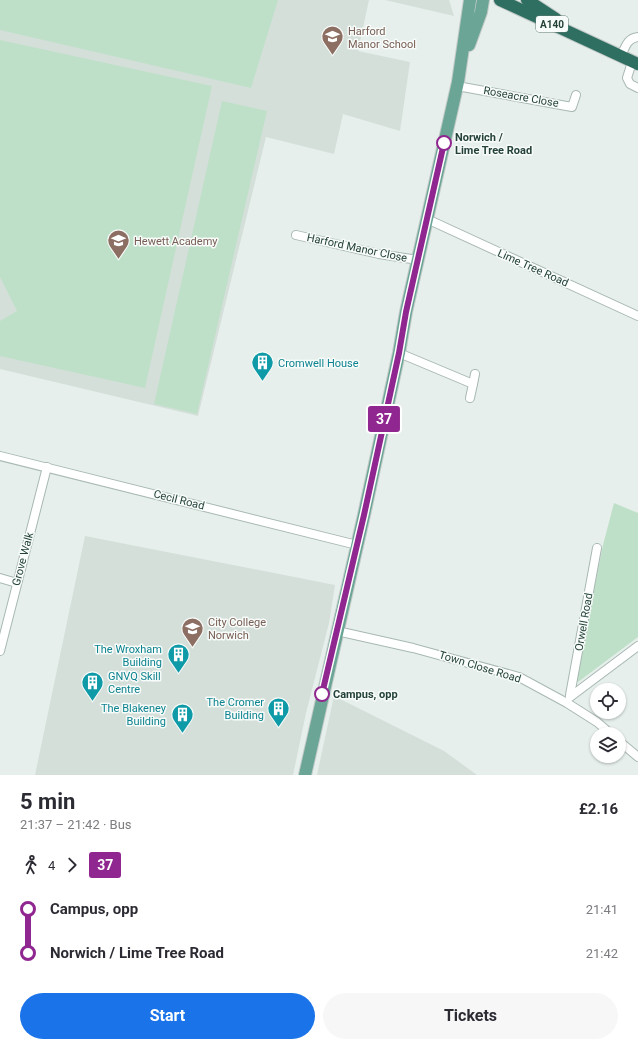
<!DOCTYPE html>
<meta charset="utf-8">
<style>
:root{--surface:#fff;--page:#f7f7f7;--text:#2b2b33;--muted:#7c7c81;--accent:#1a73e8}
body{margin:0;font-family:Roboto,sans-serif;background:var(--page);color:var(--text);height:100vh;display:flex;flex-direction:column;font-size:15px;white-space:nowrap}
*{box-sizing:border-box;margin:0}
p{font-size:13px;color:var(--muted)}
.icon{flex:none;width:22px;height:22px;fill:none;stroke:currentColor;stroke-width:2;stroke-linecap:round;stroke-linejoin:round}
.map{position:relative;height:775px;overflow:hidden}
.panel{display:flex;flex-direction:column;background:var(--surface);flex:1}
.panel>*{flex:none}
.badge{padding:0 8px;border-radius:3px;font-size:14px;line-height:26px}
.buttons{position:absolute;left:590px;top:683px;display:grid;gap:8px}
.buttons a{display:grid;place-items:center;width:36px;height:36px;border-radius:50%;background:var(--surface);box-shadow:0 1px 3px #0004;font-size:20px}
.map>.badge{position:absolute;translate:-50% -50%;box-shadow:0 0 0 2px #fff}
.legs{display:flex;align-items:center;gap:6px;height:44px;padding:0 20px;font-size:13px}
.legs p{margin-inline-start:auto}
.overview{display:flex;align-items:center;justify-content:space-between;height:68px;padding:0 20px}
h1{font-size:22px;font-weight:700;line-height:30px}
.button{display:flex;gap:8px;margin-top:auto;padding:8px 20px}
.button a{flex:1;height:46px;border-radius:24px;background:var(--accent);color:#fff;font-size:16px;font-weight:700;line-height:46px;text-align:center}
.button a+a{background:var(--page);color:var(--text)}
ul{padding:0 20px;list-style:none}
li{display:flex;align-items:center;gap:14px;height:44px;font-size:15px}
li i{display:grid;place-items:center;width:6px;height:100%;margin:0 5px;background:currentColor}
li i::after{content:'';width:10px;height:10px;margin:-5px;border:3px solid;border-radius:50%;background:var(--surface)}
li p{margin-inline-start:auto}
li:first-child i{background:linear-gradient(#0000 50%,currentColor 0)}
li:last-child i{background:linear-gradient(currentColor 50%,#0000 0)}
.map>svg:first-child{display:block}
.built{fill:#d4dfda}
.green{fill:#bfe0c8}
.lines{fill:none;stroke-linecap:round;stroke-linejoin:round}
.street-casing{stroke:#a8b8b2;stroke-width:10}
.primary-casing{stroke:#c2cac8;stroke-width:14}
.highway-casing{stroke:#c2cac8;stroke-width:14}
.street{stroke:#fff;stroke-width:8}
.primary{stroke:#6aa596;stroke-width:12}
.highway{stroke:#2f6f62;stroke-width:12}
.line-1-casing{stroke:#fff;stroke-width:9}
.line-1{stroke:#90268f;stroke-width:6}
.stop-1-dot{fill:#fff;stroke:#90268f;stroke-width:2}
.labels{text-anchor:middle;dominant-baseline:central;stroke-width:3;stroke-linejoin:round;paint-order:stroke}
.shield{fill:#f7fbf9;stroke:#637a73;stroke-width:1}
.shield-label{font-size:10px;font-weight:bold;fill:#24423a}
.education-label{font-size:11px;fill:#785e54;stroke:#f7fbf9;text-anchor:start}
.street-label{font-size:11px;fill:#24423a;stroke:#f7fbf9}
.stop-label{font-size:11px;font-weight:bold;fill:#24423a;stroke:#f7fbf9;text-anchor:start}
.culture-label{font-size:11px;fill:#0d838f;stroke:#f7fbf9;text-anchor:end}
</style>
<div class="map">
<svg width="638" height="775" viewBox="0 0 638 775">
<rect width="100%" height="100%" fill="#e6efeb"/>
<!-- built -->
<g class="built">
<path d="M0 0H369L358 51 410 62 400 131 343 114 334 154 266 137 198 416 0 369Z"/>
<path d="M385 0H449L454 16Z"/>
<path d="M85 536 335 585 329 623 306 713 293 775H35Z"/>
<path d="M334 696 444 751 477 775H317Z"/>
</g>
<!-- green -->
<g class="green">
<path d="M0 0H278L251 88 0 30Z"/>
<path d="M0 40 212 86 145 388 0 356V321L17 311 0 277Z"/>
<path d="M222 101 267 111 197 414 154 404Z"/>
<path d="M614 503 638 513V637L578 682 576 679 603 545Z"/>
</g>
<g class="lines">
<defs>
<g id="street">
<path d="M621 56C625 48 627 38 638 37"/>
<path d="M632 62 627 78 630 84 638 88"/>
<path d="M457 86 572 107 576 95"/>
<path d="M427 219 638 316"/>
<path d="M296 235 379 254 418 260"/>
<path d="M399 353 473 384 475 374"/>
<path d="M470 398 473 384"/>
<path d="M0 456 357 545"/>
<path d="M0 578 17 583"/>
<path d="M337 631 413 648 519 677 567 703 597 722 611 734"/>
<path d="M0 651 47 467"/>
<path d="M570 695 597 548"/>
<path d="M570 697 638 646"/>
<path d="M619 741 638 757"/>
</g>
<g id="primary">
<path d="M469 45 481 12 483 0"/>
<path d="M305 775 364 515 399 353 406 312 458 82 470 0"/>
</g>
<g id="highway">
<path d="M500 0 638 64"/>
<path d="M527 0 556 19"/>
</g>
</defs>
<!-- street casing -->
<use href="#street" class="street-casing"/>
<!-- primary casing -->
<use href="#primary" class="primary-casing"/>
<!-- highway casing -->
<use href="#highway" class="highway-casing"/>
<!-- street -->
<use href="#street" class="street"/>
<!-- primary -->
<use href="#primary" class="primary"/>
<!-- highway -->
<use href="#highway" class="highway"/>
</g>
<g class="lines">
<defs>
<path id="line-1" d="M322 694 364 515 399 353 406 312 444 143"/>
</defs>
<!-- line-1 casing -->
<use href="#line-1" class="line-1-casing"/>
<!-- line-1 -->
<use href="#line-1" class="line-1"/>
</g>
<!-- icons -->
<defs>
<symbol id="school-pin" viewBox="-11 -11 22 30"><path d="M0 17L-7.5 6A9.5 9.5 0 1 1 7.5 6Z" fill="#8d6e63" stroke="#f7fbf9"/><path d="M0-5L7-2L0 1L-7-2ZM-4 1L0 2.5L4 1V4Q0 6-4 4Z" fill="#fff"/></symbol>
<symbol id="building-pin" viewBox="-11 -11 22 30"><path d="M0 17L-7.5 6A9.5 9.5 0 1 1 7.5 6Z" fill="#0f9aa8" stroke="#f7fbf9"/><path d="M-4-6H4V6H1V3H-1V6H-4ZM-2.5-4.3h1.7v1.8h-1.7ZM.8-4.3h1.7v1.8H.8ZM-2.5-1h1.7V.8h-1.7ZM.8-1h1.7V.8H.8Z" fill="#fff"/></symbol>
<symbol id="university-pin" viewBox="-11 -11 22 30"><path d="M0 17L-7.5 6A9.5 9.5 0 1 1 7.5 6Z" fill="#8d6e63" stroke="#f7fbf9"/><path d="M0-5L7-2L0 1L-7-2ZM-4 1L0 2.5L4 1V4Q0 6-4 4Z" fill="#fff"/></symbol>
</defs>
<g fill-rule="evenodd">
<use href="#school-pin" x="320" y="24" width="25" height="34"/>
<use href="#school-pin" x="106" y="228" width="25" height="34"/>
<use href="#building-pin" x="250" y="350" width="25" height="34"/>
<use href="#university-pin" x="180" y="616" width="25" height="34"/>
<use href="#building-pin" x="166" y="642" width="25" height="34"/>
<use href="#building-pin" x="80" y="670" width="25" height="34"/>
<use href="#building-pin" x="266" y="696" width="25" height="34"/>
<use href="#building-pin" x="170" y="702" width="25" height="34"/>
</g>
<!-- markers -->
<g class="stop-1-dot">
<circle cx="444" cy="143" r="7"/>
<circle cx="322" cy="694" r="7"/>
</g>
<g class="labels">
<!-- shield labels -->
<rect class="shield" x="536" y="16" width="32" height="16" rx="3"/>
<g class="shield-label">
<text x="552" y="24">A140</text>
</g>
<!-- education labels -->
<g class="education-label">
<text x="348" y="31">Harford<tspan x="348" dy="13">Manor School</tspan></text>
<text x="134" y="241">Hewett Academy</text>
<text x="208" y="622">City College<tspan x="208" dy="13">Norwich</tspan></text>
</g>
<!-- street labels -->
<g class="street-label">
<text transform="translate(521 97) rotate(10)">Roseacre Close</text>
<text transform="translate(357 248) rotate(12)">Harford Manor Close</text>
<text transform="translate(533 268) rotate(24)">Lime Tree Road</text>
<text transform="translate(179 500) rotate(14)">Cecil Road</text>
<text transform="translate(23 559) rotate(-75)">Grove Walk</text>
<text transform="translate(584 622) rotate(-80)">Orwell Road</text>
<text transform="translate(480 667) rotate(17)">Town Close Road</text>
</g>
<!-- stop labels -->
<g class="stop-label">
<text x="455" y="137">Norwich /<tspan x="455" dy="13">Lime Tree Road</tspan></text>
<text x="333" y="694">Campus, opp</text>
</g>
<!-- culture labels -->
<g class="culture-label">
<text x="278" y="363" text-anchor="start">Cromwell House</text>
<text x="162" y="649">The Wroxham<tspan x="162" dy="13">Building</tspan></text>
<text x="108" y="676" text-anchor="start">GNVQ Skill<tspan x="108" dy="13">Centre</tspan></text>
<text x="264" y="702">The Cromer<tspan x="264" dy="13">Building</tspan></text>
<text x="166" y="708">The Blakeney<tspan x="166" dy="13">Building</tspan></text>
</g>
</g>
</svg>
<div class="buttons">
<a><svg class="icon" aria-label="locate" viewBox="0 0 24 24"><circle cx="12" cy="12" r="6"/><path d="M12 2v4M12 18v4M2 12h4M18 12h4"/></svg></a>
<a><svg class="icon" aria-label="layers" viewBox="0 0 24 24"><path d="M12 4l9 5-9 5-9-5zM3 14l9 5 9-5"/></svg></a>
</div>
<b class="badge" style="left:384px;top:419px;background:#90268f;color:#fff">37</b>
</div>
<section class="panel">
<div class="overview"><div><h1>5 min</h1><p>21:37 – 21:42 · Bus</p></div><b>£2.16</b></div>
<div class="legs"><svg class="icon" aria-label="walk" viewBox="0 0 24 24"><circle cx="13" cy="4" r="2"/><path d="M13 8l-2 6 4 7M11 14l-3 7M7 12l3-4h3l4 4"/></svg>4<svg class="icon" aria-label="forward" viewBox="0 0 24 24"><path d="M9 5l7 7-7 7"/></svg><b class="badge" style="background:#90268f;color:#fff">37</b></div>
<ul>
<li><i style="color:#90268f"></i><b>Campus, opp</b><p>21:41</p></li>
<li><i style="color:#90268f"></i><b>Norwich / Lime Tree Road</b><p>21:42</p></li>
</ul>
<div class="button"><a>Start</a><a>Tickets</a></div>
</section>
